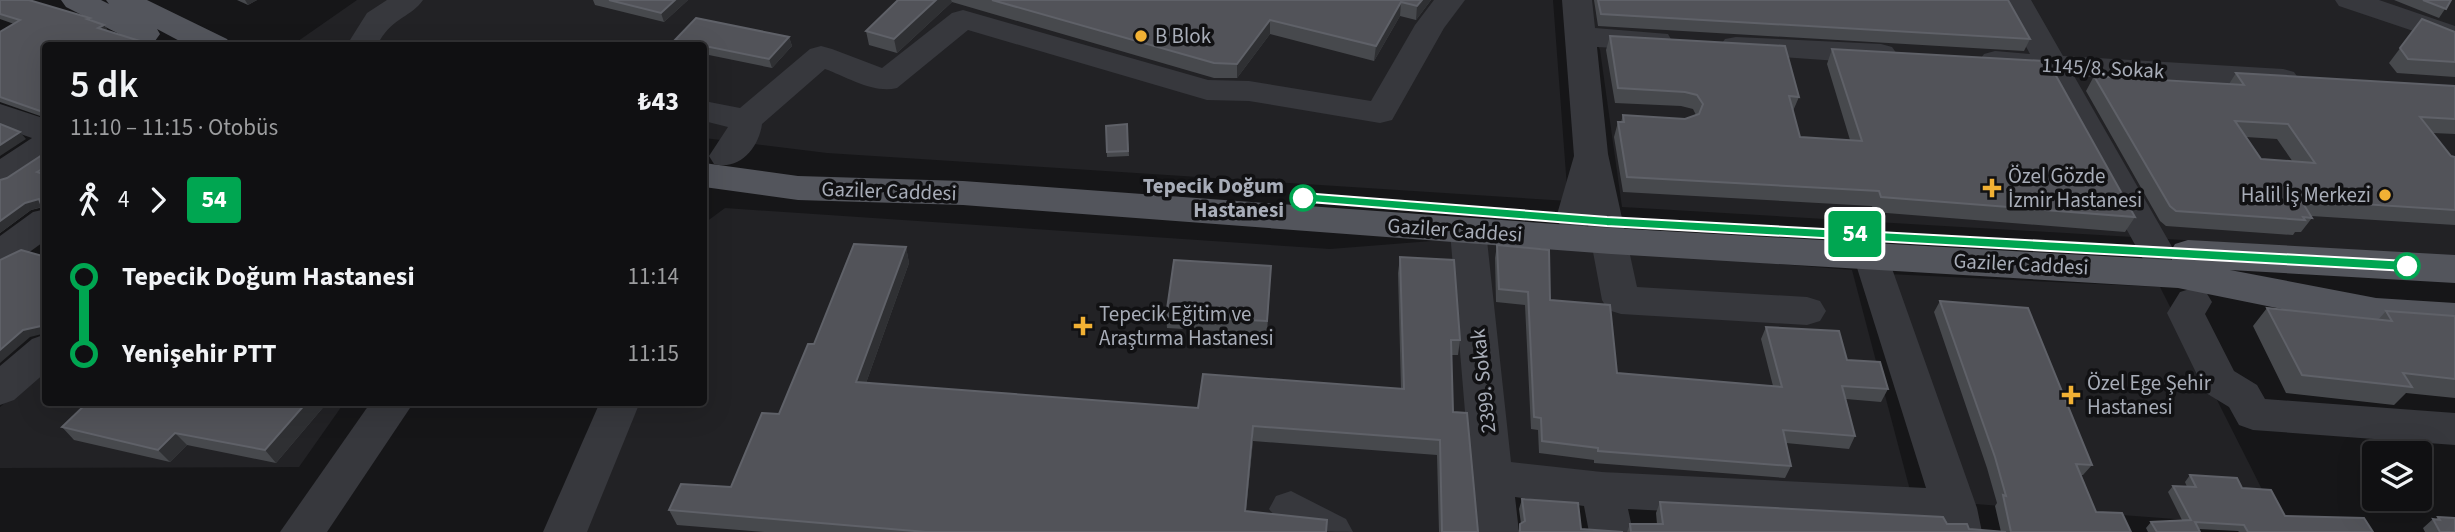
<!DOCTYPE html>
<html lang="tr">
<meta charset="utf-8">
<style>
:root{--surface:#101012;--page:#19191b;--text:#f1f3f6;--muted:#9c9d9f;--line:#303032}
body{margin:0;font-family:"Source Sans 3",sans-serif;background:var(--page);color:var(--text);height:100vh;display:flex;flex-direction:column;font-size:26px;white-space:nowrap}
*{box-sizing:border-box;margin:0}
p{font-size:23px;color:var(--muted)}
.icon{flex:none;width:38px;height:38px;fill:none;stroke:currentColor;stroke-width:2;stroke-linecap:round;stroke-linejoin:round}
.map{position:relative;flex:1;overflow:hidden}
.panel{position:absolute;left:42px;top:42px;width:665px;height:364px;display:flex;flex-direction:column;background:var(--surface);border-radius:7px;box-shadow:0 7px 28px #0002,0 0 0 2px var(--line)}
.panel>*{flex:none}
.badge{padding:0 14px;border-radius:5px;font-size:24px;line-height:46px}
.fabs{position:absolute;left:2362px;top:441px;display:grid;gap:14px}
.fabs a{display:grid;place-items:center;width:70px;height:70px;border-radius:7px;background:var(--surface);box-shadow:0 7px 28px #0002,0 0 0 2px var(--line);font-size:35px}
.map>.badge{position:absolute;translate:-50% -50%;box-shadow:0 0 0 4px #fff}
.legs{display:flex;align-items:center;gap:10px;height:77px;padding:0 28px;font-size:23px}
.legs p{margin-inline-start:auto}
.head{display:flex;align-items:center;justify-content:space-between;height:119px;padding:0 28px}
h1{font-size:38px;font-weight:600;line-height:52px}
ul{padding:0 28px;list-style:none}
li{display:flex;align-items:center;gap:24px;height:77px;font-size:26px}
li i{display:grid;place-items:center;width:10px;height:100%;margin:0 9px;background:currentColor}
li i::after{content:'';width:18px;height:18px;margin:-9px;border:5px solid;border-radius:50%;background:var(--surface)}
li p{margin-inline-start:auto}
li:first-child i{background:linear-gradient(#0000 50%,currentColor 0)}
li:last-child i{background:linear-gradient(currentColor 50%,#0000 0)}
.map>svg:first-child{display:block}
.built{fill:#222225}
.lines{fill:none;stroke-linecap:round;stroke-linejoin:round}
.minor{fill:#37383d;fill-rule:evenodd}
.major{fill:#53555c;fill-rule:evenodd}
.wall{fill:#47494d;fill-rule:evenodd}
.shaded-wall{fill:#2f3033}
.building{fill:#525359;stroke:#5f6168;stroke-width:2;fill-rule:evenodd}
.line-1{fill:#00a651;stroke:#fff;stroke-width:2}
.poi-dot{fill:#f2b134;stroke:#111113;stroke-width:2.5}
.stop-1-dot{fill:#fff;stroke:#00a651;stroke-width:3.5}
.labels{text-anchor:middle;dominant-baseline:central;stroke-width:7;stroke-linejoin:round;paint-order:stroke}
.poi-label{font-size:21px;fill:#a8adb8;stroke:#111113;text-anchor:start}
.street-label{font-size:21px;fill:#a8adb8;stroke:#111113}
.stop-label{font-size:21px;font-weight:bold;fill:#a8adb8;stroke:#111113;text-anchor:end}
</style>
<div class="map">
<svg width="2455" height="532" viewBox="0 0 2455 532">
<rect width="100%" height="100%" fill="#161618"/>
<!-- built -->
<g class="built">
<path d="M357 0H1553L1568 201 827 153 704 138V46H291Z"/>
<path d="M1579 0H2455V256L1622 207 1600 50Z"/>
<path d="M725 208 1330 249 1457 239 1475 532H585L636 403 704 402V229L706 222Z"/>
<path d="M1483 240 1852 270 1911 494 1501 465Z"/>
<path d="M1888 274 2160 287 2281 527 1962 503Z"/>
<path d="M45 368 46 402 344 403 299 467 0 468V407Z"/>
</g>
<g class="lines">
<!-- minor -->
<g class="minor">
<path d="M387 0H423C411 17 394 17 380 40L383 46H352L350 40 367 13Z"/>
<path d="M1434 0H1465L1444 28 1392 120 1380 123 1249 101 1207 100 968 30 897 88C874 94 847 77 825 69L762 124C759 148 739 171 714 164L709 156 728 127 704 121V101L740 108 810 49 821 46 832 49 882 68 952 13 963 10 1208 80 1249 81 1371 101 1415 25Z"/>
<path d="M1562 0H1592L1595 28 1668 34 1672 41 1668 48 1657 50 1597 47 1608 154 1637 287 1807 297 1820 301 1826 311 1820 321 1807 325 1621 314 1608 310 1602 300 1588 225 1574 230 1561 227 1556 218 1574 156Z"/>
<path d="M2001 0H2031L2063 56 2283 69 2294 72 2299 79 2294 86 2283 89 2074 76 2175 252 2170 261 2157 265 2144 261 2041 74 1984 68 1979 61 1984 54 1995 51 2030 54Z"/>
<path d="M2335 0H2379L2455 26V45L2339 6Z"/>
<path d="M1736 37 1881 44 1892 47 1897 54 1892 61 1881 64 1725 53 1720 46 1725 39Z"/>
<path d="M0 104 46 119V160L12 183 0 187V159L32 138 0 127Z"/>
<path d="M46 209V240L13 264 0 268V236L33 212Z"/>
<path d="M1468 218 1481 222 1486 231 1511 462 1602 472 1926 488 1853 255 1858 246 1871 242 1884 246 1977 508 1982 532H1940L1938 525 1628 509 1633 532H1589L1584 506 1515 497 1519 532H1475L1450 231 1455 222Z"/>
<path d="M2193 288 2206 292 2212 302 2205 314 2234 371 2257 385 2265 399 2455 413V445L2253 430 2239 425 2229 407 2206 393 2167 313 2180 292Z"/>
<path d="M46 334V372L14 400 0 405V366L32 339Z"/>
<path d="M371 402H414L327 532H280Z"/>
<path d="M600 402H640L587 532H543Z"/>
<path d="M1291 491 1346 519 1353 532C1322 532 1285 532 1269 509L1276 496Z"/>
</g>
<!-- major -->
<g class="major">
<path d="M61 0H101L109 4 106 0H147L227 39 232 46H189L157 29 160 34 155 41 144 44 133 41 66 7Z"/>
<path d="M704 163 798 176 963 181 1611 228 2172 260 2169 254 2175 244 2188 240 2455 255V283L2230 270 2376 298 2455 303V333L2376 328 2178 288 1611 254 963 205 798 200 704 187Z"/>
</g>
</g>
<!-- wall -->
<g class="wall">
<path d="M0 0 90 18 92 21 104 25 108 31 46 46V210L43 207 31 210 0 233V180L7 178 42 155 43 117 0 102V32L14 24 0 19Z"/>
<path d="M237 0H257L248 5Z"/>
<path d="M593 0H688L664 22 595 5Z"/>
<path d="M898 0H1431L1416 20 1400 16 1374 61 1270 34 1237 78H1214L952 2 897 53 869 45 866 31Z"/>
<path d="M1594 0H2008L2030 39 2024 51 1598 26Z"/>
<path d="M2394 0H2451L2439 18Z"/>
<path d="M2422 19 2455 32V77L2397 73 2389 63Z"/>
<path d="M1610 36 1799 97 1793 111 1800 137 1850 140 1827 64 1832 49 2135 217 2125 232 1874 212 1872 206 1623 192 1614 137 1618 122H1621L1623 115 1685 119 1696 115 1693 109 1681 106 1615 103 1606 50Z"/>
<path d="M789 37 792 46 772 68 704 54V46H677L675 40Z"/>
<path d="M2236 73 2455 86V134L2433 133 2451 156 2455 157V225L2311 216 2312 218 2301 232H2295L2293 235 2166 226 2160 221 2086 91 2094 76 2229 84ZM2246 137 2277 139 2293 162 2261 159Z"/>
<path d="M1127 124 1129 156 1107 157 1106 126Z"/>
<path d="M1497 245 1550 300 1617 373 1773 386 1761 339 1766 327 1847 360 1888 389 1881 402 1846 399 1855 436 1849 449 1786 443 1791 466 1785 478 1594 463V460L1539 453 1538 430 1531 429 1525 305 1496 302 1495 258Z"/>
<path d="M906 247 909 263 866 383 1198 408 1401 389 1398 273 1400 257 1460 340 1458 355H1451L1453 412 1478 532H1439L1437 455 1253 441 1246 511 1326 532H764L677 525 669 510 731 487 779 414 814 344Z"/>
<path d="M1271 266 1267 334 1167 328 1166 316Z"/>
<path d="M1940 301 2092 465 2083 475H2081L2096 512 2131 532H1627L1630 524H1657L1656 513 1660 502 1947 524 1969 529 2001 532 1995 506 1997 503 1987 468 1934 312Z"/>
<path d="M2267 308 2378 320 2386 311 2455 316V398L2406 393 2394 405 2286 393 2253 326Z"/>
<path d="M326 404 276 463 187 445 170 462 74 440 62 427Z"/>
<path d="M2190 475 2242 488 2285 516 2373 532H2239L2238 531 2198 529 2200 532H2148L2146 528 2151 522 2182 520 2168 492 2173 486 2187 487 2185 482Z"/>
<path d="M1522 499 1581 529 1624 532H1518L1521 524 1519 509Z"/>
<path d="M2438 517 2455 532H2425L2423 528 2433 519 2435 520Z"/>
</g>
<!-- shaded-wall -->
<g class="shaded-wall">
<path d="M245 0H257L248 5Z"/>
<path d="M675 0H688L664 22 661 13Z"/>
<path d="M936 0H951L952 2 897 53 894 39Z"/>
<path d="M1422 0H1431L1416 20 1417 6Z"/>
<path d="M1401 2 1400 16 1374 61 1376 46Z"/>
<path d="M1270 20V34L1237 78V64Z"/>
<path d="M104 25 109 32 98 28Z"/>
<path d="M789 37 792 46 772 68 769 59Z"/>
<path d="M20 132 26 139 0 156V145Z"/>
<path d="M46 167V178L37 172Z"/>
<path d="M39 199 45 206 31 210 0 233V221L25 203Z"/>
<path d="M906 247 909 263 861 397 856 382Z"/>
<path d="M46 322V333L30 337 0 363V350L23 330Z"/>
<path d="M307 402H325L326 404 276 463 265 450Z"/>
<path d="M1253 426V441L1244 526 1245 511Z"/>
<path d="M175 433 187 445 170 462 158 450Z"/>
</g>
<!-- building -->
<g class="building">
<path d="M0 0H29L90 18 87 19 104 25 98 28 156 46H46V167L37 172 46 175V208L42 207 39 199 25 203 0 221V180L7 178 42 155 43 112 0 97V32L20 20 0 14Z"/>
<path d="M609 0H675L661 13Z"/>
<path d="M898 0H936L894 39 866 31Z"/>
<path d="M992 0H1422L1417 6 1401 2 1376 46 1270 20 1237 64 1214 63Z"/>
<path d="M1598 0H2008L2030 39 1601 14Z"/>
<path d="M2423 0H2451L2446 9Z"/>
<path d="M696 18 789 37 769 59 675 40Z"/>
<path d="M2422 19 2455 32V62L2408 59 2400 48Z"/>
<path d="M1610 36 1785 46 1799 97 1789 96 1800 137 1862 141 1832 49 2044 61 2050 73 2055 74 2135 217 1881 197 1879 191 1627 177 1618 122H1624L1623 115 1685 119 1699 114 1703 104 1697 95 1685 92 1618 88Z"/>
<path d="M2236 73 2455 86V119L2420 117 2451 156 2455 157V210L2301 200 2312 218 2303 217 2305 220 2176 211 2170 206 2094 76 2244 85ZM2235 121 2288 124 2315 163 2261 159Z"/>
<path d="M0 124 20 132 0 145Z"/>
<path d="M1127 124 1128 151 1107 152 1106 126Z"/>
<path d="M854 244 906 247 856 382 1198 408 1203 374 1404 389 1400 257 1454 260 1460 340H1451L1453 412 1467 413 1478 532H1442L1440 440 1253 426 1245 511 1327 520 1326 532H926L669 510 681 484 731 487 762 413 779 414 808 344H814Z"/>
<path d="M1497 245 1549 250 1550 300 1610 305 1617 373 1782 387 1766 327 1839 331 1847 360 1880 362 1888 389 1842 386 1855 436 1783 430 1791 466 1598 451V448L1542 441 1541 418 1534 417 1528 292 1499 289Z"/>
<path d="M21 250 46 257V322L41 326 23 330 0 350V260Z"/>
<path d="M1174 260 1271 266 1267 321 1166 316Z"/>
<path d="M1940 301 2028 308 2092 465 2076 464 2096 512 2122 513 2131 532H2011L2003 495 2006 496 1995 457Z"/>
<path d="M2267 308 2392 321 2386 311 2455 316V379L2403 373 2412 387 2302 375Z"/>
<path d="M88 402H307L265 450 175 433 158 450 62 427Z"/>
<path d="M2190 475 2237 478 2242 488 2271 490 2285 516 2364 518 2373 532H2248L2244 525 2195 522 2200 532H2157L2151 522 2191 520 2173 486 2196 487Z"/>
<path d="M1522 499 1578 503 1581 529 1623 532H1520V524L1525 521Z"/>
<path d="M1660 502 1943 517 1947 524H1967L1969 529 2006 532H1631L1630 524H1663Z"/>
<path d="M2438 517 2455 518V532H2440L2433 519 2440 520Z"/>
</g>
<!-- line-1 -->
<path class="line-1" d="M1303 193 1607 217 2407 261 2414 266 2407 271 1607 226 1298 201V194Z"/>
<!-- markers -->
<g class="poi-dot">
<circle cx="1141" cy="36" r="7"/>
<path d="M1988.5 177.5h7v7h7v7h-7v7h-7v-7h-7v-7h7z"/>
<circle cx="2385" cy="195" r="7"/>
<path d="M1079.5 315.5h7v7h7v7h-7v7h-7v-7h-7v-7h7z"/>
<path d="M2067.5 384.5h7v7h7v7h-7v7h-7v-7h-7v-7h7z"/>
</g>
<g class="stop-1-dot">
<circle cx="1303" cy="198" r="12"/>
<circle cx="2407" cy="266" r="12"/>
</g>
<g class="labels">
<!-- poi labels -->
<g class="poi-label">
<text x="1155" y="36">B Blok</text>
<text x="2008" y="176">Özel Gözde<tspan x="2008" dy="24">İzmir Hastanesi</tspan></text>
<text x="2371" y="195" text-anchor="end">Halil İş Merkezi</text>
<text x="1099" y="314">Tepecik Eğitim ve<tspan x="1099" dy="24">Araştırma Hastanesi</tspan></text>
<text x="2087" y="383">Özel Ege Şehir<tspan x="2087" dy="24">Hastanesi</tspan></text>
</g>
<!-- street labels -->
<g class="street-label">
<text transform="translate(2103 68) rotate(3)">1145/8. Sokak</text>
<text transform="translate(889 191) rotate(2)">Gaziler Caddesi</text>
<text transform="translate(1455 230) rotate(4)">Gaziler Caddesi</text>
<text transform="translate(2021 264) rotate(3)">Gaziler Caddesi</text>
<text transform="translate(1483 381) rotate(-96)">2399. Sokak</text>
</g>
<!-- stop labels -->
<g class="stop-label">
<text x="1284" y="186">Tepecik Doğum<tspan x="1284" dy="24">Hastanesi</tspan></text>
</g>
</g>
</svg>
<div class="fabs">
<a><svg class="icon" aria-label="layers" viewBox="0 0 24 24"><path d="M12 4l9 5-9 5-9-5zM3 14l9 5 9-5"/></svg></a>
</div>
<b class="badge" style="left:1855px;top:234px;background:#00a651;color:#fff">54</b>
<section class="panel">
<div class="head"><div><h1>5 dk</h1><p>11:10 – 11:15 · Otobüs</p></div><b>₺43</b></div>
<div class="legs"><svg class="icon" aria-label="walk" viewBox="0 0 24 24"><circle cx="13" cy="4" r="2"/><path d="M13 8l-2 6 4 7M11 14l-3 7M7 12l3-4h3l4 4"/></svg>4<svg class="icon" aria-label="forward" viewBox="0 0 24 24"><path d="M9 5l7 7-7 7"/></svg><b class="badge" style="background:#00a651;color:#fff">54</b></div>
<ul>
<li><i style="color:#00a651"></i><b>Tepecik Doğum Hastanesi</b><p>11:14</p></li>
<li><i style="color:#00a651"></i><b>Yenişehir PTT</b><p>11:15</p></li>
</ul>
</section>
</div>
